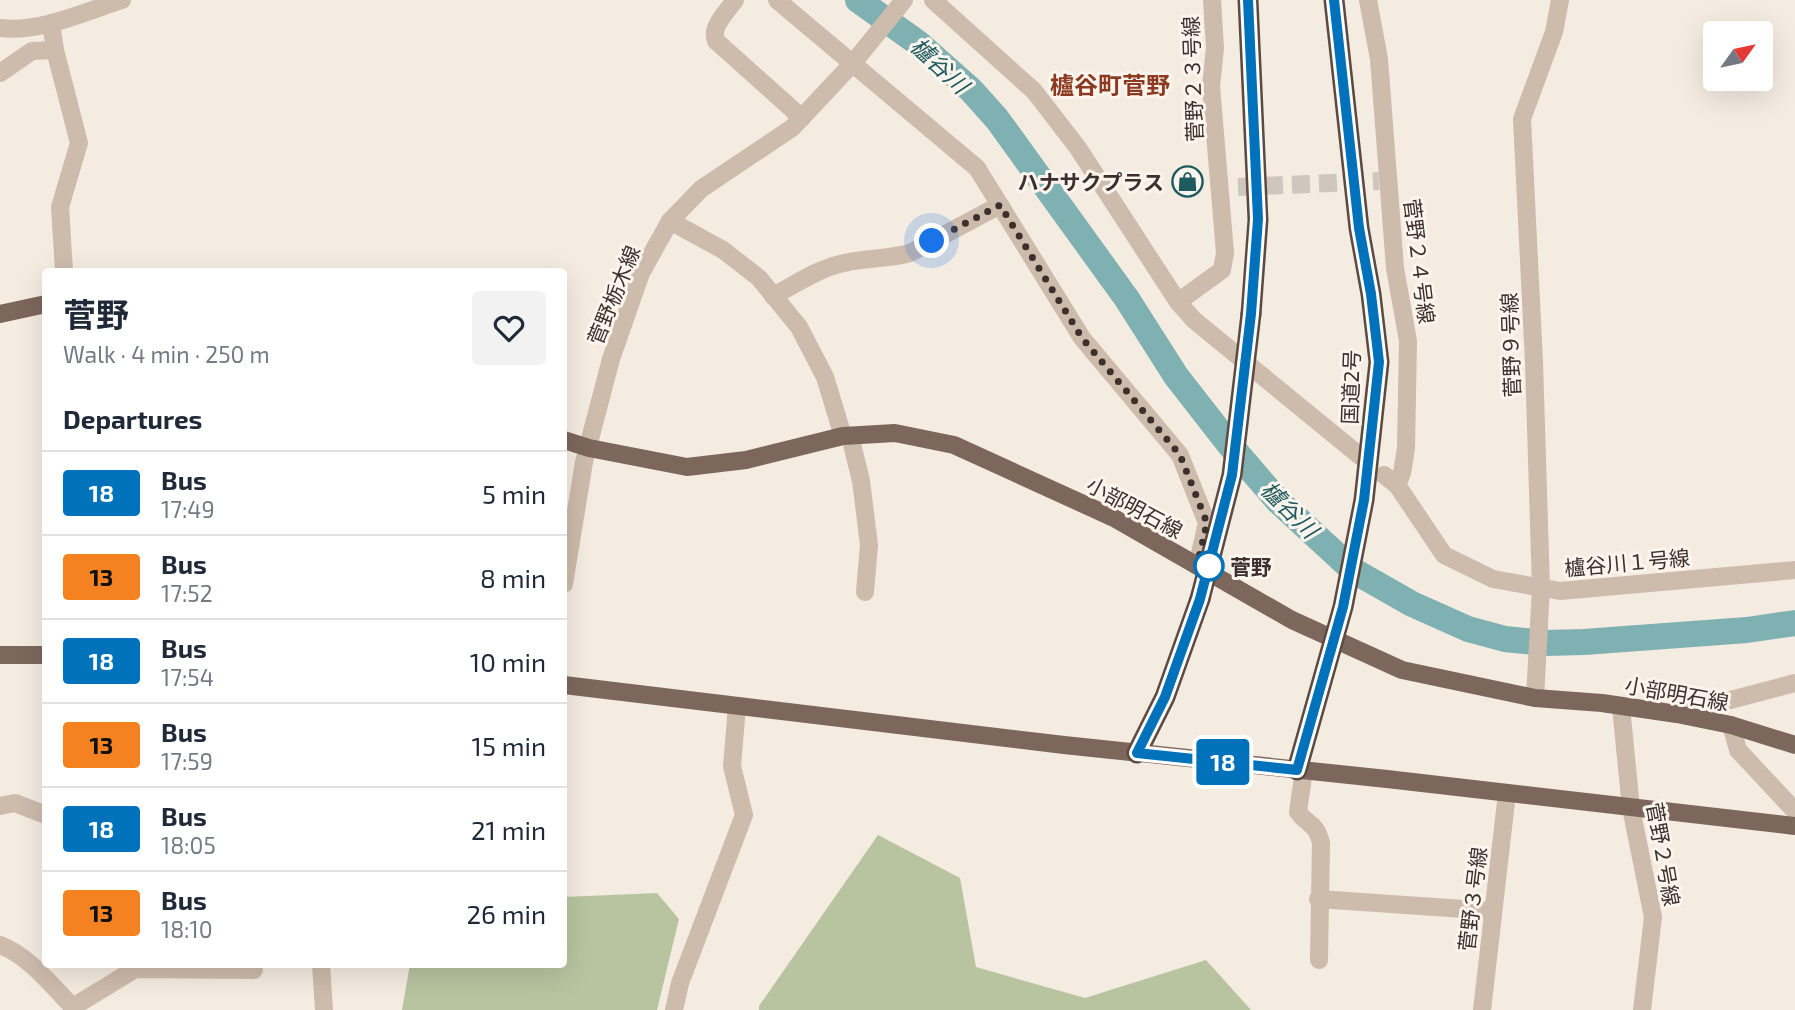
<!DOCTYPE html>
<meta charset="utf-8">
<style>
:root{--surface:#fff;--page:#f2f2f3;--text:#1f2937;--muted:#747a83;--line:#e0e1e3}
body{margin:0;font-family:"Exo 2","Noto Sans JP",sans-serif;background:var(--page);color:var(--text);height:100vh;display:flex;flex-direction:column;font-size:26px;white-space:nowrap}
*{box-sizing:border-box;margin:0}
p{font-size:23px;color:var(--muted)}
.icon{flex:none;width:38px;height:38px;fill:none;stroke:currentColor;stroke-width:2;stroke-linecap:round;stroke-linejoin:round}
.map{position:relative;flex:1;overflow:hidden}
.side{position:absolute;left:42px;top:268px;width:525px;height:700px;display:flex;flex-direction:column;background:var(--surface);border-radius:7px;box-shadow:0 7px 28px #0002}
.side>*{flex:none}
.badge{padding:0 14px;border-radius:5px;font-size:24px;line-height:46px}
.needle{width:46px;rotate:57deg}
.buttons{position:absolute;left:1703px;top:21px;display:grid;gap:14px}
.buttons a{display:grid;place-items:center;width:70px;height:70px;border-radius:7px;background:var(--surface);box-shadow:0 7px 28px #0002;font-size:35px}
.you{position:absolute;width:35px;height:35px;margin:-18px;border:5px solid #fff;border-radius:50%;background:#1a73e8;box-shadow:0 0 0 10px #1a73e833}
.map>.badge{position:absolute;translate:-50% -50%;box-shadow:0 0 0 4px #fff}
h2{padding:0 21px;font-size:26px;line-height:63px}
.round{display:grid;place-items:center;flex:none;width:74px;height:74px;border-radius:7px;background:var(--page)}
.overview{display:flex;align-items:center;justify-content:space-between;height:119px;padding:0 21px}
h1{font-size:33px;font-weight:700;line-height:52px}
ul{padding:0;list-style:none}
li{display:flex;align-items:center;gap:21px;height:84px;padding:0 21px;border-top:2px solid var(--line)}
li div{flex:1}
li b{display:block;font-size:26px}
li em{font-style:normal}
li .badge{min-width:77px;font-weight:700;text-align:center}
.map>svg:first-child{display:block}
.green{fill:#b8c4a0}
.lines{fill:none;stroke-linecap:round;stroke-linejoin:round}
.river{stroke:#7fb0b2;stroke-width:26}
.minor-tunnel{stroke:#cfc6bd;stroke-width:18;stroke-dasharray:18 9;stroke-linecap:butt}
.minor{stroke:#cdbbac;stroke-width:18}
.major{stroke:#7d675c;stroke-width:18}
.highway{stroke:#5c4a42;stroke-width:21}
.highway-bridge{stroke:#5c4a42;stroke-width:21}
.line-casing{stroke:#fff;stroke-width:16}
.line{stroke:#0072bc;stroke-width:10}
.walk{stroke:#3b302b;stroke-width:7;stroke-dasharray:0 12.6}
.stop-dot{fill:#fff;stroke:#0072bc;stroke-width:3.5}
.labels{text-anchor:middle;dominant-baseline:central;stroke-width:6;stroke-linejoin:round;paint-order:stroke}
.street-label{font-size:21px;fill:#3b302b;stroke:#fbf5ee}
.poi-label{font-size:21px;font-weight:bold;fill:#3b302b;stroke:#fbf5ee;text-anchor:end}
.stop-label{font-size:21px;font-weight:bold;fill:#3b302b;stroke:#fbf5ee;text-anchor:start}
.water-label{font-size:23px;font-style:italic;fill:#1f5a5e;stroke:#fbf5ee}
.quarter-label{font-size:24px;font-weight:bold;fill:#8c3b22;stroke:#fbf5ee}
</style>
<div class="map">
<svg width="1795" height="1010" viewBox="0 0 1795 1010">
<rect width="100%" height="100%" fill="#f4ebe1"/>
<!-- green -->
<g class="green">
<path d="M878 835 960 878 976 967 1085 998 1206 960 1251 1010H759V1006Z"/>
<path d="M657 893 679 919 657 1010H402L410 964H564V897Z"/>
</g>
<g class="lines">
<!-- river -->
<path class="river" d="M858 0 918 43 971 90 997 119 1127 299 1176 376 1229 444 1278 501 1354 571 1412 604 1468 629 1505 639 1545 643 1584 642 1747 630 1795 623"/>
<!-- minor-tunnel -->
<path class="minor-tunnel" d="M1238 187 1379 181"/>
<!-- minor -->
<g class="minor">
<path d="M735 0C727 12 710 27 716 41L802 118"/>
<path d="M777 0 977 168 1082 338 1180 455 1207 523 1197 566"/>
<path d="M933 0 1034 91 1078 148 1178 302 1194 320 1360 456"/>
<path d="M1368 0 1379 59 1395 268 1408 341 1406 448 1402 473 1397 485"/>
<path d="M51 23 55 50 79 143 60 207 64 271"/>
<path d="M0 28C40 33 84 12 122 0"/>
<path d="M0 73 32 51 55 50"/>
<path d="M670 221 723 250 759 278 799 327 825 377 843 436"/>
<path d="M773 296C796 284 819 268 844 263 866 258 888 259 910 253L1000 205"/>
<path d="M1178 302 1222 270 1225 253 1211 86 1215 48 1212 0"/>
<path d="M850 436 861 481 869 545 865 592"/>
<path d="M1384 475 1397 485 1444 555 1493 579 1560 591 1795 570"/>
<path d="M564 584 584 462 611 359 641 273 670 221 701 189 792 128 853 63 904 0"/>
<path d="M1535 698 1541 588 1534 362 1522 119 1554 32 1560 0"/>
<path d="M1621 707 1631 808 1653 917 1642 1010"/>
<path d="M1677 714 1795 683"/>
<path d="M1731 725 1738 750 1795 811"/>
<path d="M1304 770 1298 812C1308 826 1316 822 1321 843L1319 960"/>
<path d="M0 806 15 803 46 815"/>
<path d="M1318 899 1493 911"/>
<path d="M0 945C29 956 51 985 73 1007L135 969 254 970"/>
<path d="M321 964 324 1010"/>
<path d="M674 1010 680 983 744 815 732 766 737 706"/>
<path d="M1482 1010 1507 793"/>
</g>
<!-- major -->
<g class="major">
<path d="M0 314 46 304"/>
<path d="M564 440 589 448 687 467 746 460 843 436 895 433 954 445 1114 518 1292 620 1402 670 1535 698 1602 703 1677 714 1731 725 1795 745"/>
<path d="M0 655H46"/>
<path d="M564 685 1064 745 1387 779 1795 826"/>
</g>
<!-- highway -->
<g class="highway">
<path d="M1248 0 1258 220 1251 314"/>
<path d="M1137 753 1165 697 1200 599"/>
<path d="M1297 770 1343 607 1364 500 1379 362 1371 294 1359 228 1334 0"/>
</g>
<!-- highway-bridge -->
<path class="highway-bridge" d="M1200 599 1232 475 1251 314"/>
</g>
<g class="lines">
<defs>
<path id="line" d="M1248 0 1258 219 1251 314 1232 475 1200 599 1165 697 1137 753 1297 770 1343 607 1364 500 1379 362 1371 294 1359 228 1334 0"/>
</defs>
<!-- line casing -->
<use href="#line" class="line-casing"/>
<!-- line -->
<use href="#line" class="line"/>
<!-- walk -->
<path class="walk" d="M932 241 1000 205 1082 338 1180 455 1207 523 1197 566 1214 576 1209 566"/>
</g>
<!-- icons -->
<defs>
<symbol id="shop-ring" viewBox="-11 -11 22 22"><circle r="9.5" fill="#fbf5ee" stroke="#1f5a5e" stroke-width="1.5"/><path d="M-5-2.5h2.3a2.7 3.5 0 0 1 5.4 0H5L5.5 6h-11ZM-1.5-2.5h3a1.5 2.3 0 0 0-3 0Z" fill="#1f5a5e"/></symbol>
</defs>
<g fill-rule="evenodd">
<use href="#shop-ring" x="1170" y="164" width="35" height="35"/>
</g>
<!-- markers -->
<circle class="stop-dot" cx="1209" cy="566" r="14"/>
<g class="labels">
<!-- street labels -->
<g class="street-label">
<text transform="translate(1192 79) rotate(-92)">菅野２３号線</text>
<text transform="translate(1420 261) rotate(83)">菅野２４号線</text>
<text transform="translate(613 295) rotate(-68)">菅野栃木線</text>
<text transform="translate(1510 345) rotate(-92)">菅野９号線</text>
<text transform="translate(1350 387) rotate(-88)">国道2号</text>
<text transform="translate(1135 507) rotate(28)">小部明石線</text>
<text transform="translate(1627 562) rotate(-5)">櫨谷川１号線</text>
<text transform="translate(1677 693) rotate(10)">小部明石線</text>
<text transform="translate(1664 854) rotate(80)">菅野２号線</text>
<text transform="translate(1472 899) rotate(-83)">菅野３号線</text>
</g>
<!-- poi labels -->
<g class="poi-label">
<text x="1164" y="181">ハナサクプラス</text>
</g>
<!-- stop labels -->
<g class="stop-label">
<text x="1230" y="566">菅野</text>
</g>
<!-- water labels -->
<g class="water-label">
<text transform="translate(940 65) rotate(43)">櫨谷川</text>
<text transform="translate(1290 509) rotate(45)">櫨谷川</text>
</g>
<!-- quarter labels -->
<g class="quarter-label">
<text x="1110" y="84">櫨谷町菅野</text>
</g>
</g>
</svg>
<div class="buttons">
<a><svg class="needle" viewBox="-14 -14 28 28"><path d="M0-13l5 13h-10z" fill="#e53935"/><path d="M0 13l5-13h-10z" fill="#747a83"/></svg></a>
</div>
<div class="you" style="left:932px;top:241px"></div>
<b class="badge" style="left:1223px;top:762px;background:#0072bc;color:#fff">18</b>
<section class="side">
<div class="overview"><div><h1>菅野</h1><p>Walk · 4 min · 250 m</p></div><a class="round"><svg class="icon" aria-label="heart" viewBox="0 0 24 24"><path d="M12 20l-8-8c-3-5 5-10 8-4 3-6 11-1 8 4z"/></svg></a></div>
<h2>Departures</h2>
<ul>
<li><span class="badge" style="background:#0072bc;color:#fff">18</span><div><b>Bus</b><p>17:49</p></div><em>5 min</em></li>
<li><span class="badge" style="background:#f58220;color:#111">13</span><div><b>Bus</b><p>17:52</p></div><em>8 min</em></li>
<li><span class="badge" style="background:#0072bc;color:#fff">18</span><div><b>Bus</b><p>17:54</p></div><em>10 min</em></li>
<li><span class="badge" style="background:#f58220;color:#111">13</span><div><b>Bus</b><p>17:59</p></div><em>15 min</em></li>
<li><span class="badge" style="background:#0072bc;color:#fff">18</span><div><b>Bus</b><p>18:05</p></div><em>21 min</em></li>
<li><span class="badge" style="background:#f58220;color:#111">13</span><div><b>Bus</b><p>18:10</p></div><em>26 min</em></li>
</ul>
</section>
</div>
